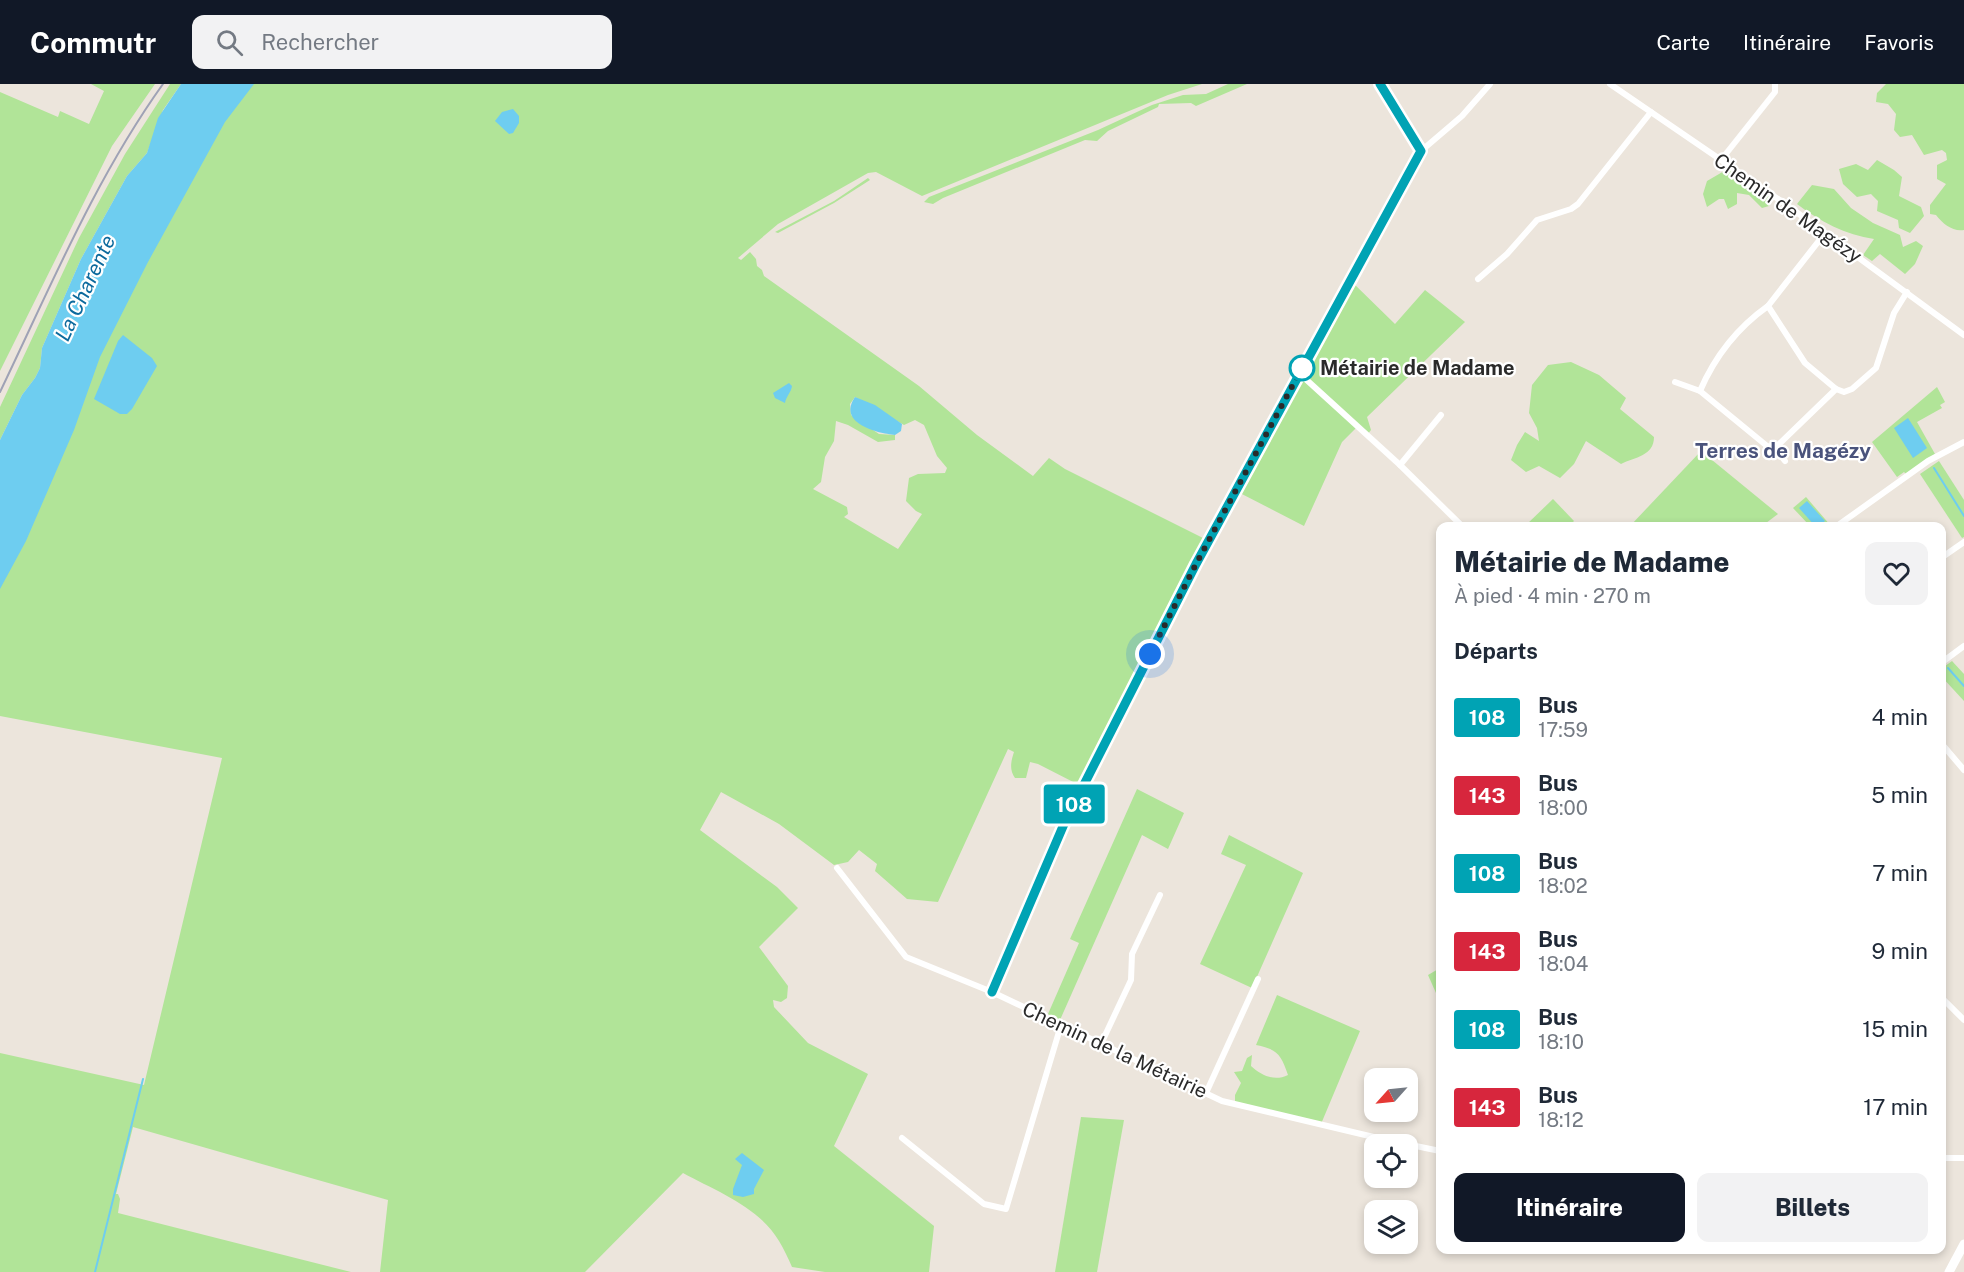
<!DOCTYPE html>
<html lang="fr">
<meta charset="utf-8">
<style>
:root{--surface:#fff;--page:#f2f2f3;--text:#1f2937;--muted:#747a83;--accent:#111827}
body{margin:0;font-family:"Public Sans",sans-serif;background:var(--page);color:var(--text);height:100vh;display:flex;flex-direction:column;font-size:22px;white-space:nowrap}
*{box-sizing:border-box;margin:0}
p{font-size:20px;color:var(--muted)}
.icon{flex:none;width:33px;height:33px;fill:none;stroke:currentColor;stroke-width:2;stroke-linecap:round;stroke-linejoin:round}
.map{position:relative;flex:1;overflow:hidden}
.side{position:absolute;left:1436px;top:438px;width:510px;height:732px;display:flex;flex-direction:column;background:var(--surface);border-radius:12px;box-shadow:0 3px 9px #0003}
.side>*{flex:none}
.badge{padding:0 12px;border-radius:4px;font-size:21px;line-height:39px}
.needle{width:39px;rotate:243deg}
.controls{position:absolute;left:1364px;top:984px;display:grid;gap:12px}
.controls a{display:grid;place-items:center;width:54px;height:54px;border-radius:12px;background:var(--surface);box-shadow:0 3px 9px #0003;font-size:30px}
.you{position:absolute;width:30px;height:30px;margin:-15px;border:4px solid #fff;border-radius:50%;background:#1a73e8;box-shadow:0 0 0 9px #1a73e833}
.map>.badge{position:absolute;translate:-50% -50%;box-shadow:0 0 0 3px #fff}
h2{padding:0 18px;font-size:22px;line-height:54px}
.round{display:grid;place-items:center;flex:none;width:63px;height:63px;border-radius:12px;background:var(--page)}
.summary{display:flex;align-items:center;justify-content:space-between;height:102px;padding:0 18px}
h1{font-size:28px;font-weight:800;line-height:45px}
.primary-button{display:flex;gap:12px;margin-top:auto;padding:12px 18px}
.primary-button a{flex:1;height:69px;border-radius:12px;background:var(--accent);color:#fff;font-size:24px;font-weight:800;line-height:69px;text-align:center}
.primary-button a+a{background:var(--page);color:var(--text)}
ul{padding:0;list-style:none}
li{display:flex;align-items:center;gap:18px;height:78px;padding:0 18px}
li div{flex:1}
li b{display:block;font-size:22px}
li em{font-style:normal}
li .badge{min-width:66px;font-weight:700;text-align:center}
header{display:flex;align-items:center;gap:36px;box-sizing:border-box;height:84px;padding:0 30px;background:var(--accent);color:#fff}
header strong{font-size:28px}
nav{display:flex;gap:33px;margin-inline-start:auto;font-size:21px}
.search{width:420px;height:54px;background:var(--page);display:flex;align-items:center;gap:15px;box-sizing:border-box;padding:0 21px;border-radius:12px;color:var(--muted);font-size:22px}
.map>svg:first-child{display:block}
.green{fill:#b1e498;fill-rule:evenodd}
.water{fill:#6ecdf0}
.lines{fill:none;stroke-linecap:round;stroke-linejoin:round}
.stream{stroke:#6ecdf0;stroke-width:2}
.street{stroke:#fff;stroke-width:6}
.secondary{stroke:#fff;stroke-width:9}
.rail{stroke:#9fa2b5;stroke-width:2}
.line-casing{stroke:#fff;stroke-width:14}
.line{stroke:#00a3b4;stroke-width:9}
.walk{stroke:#2a2a2a;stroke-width:6;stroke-dasharray:0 10.8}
.stop-dot{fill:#fff;stroke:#00a3b4;stroke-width:3}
.labels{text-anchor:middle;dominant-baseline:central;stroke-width:4.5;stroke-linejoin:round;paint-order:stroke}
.street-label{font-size:20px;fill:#2a2a2a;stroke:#fff}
.stop-label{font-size:20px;font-weight:bold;fill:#2a2a2a;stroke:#fff;text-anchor:start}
.water-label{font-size:21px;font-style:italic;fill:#0c6a9d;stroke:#fff}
.neighbourhood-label{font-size:21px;font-weight:bold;fill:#4a537c;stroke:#fff}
</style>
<header>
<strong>Commutr</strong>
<div class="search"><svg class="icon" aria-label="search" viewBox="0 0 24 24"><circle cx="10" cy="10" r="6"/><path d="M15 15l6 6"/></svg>Rechercher</div>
<nav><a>Carte</a><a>Itinéraire</a><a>Favoris</a></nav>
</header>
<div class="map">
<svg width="1964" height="1188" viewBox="0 0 1964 1188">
<rect width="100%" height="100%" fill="#ece5dc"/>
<!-- green -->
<g class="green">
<path d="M91 0H155L112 62 0 287V8L58 33 60 27 89 40 104 7Z"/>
<path d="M170 0H181L163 26 147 69 127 92 81 175 42 264 40 284 35 294 22 311 0 356V323L79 154 125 70Z"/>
<path d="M210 0H1202L1168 11 922 112 876 88 868 89 778 140 738 174 741 176 750 168 756 175 757 182 762 186 764 192 919 302 977 351 1033 392 1049 374 1065 385 1205 455 1083 703 1038 680 1030 678 1026 694H1015C1009 686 1011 677 1014 668L1008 665 938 818 907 815 875 787 877 780 859 766 848 778 834 781 779 740 721 708 700 746 777 803 798 824 759 863 788 902 787 914 781 918 773 916 774 923 808 959 868 990 834 1062 934 1142 929 1188H825L792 1183C788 1174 784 1165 779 1157 759 1123 716 1107 683 1089L585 1188H380L388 1116 133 1043 116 1110H118L120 1115 118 1129 351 1188H0V969L144 1001 222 674 0 632V449ZM855 313 904 341 915 336 924 341 937 372 947 384 945 389 918 390 909 394 906 417 916 427 922 430 898 465 844 433 848 430 847 423 813 405 821 398 825 373 834 357 836 337 848 341 878 358 895 356V351L879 350 851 331 850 320Z"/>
<path d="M1228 0H1247L1196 22 1191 19 1159 20 1158 23 1108 47 1097 57 1085 56 943 114 933 120 924 118 929 113 1098 46 1152 21 1183 11 1206 10Z"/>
<path d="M1886 0H1964V146C1953 148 1943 140 1936 131L1930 130V121L1946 100 1937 95V81L1947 76 1946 69 1942 66 1924 71 1912 51 1900 53 1894 46 1896 30 1888 20 1876 18 1877 9Z"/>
<path d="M1877 76 1894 86 1902 93 1899 112 1921 123 1924 132 1910 149 1899 144 1898 136 1877 127 1878 117 1871 110 1857 113 1843 100 1839 85 1856 80 1868 86Z"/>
<path d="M1731 83 1773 111 1769 122 1762 124 1749 111 1737 109V120L1728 125 1724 115H1719L1707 123 1703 110 1707 97Z"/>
<path d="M868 94 870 96 834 119 778 149 775 148 834 117Z"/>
<path d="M1812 101 1834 105 1851 124 1873 139 1900 151 1903 163 1916 157 1923 162 1915 180 1905 190 1880 170 1872 177 1863 171 1874 155C1846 151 1819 137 1797 120Z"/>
<path d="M1350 196 1395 240 1425 206 1465 238 1367 333 1371 346 1367 351 1357 343 1342 358 1304 442 1236 407Z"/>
<path d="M1571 278 1599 291 1626 314 1620 325 1654 353C1654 372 1635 373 1621 380L1586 357 1574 380 1560 394 1539 382 1526 388 1511 376 1517 361 1525 348 1539 357 1537 344 1529 329 1532 301 1548 281Z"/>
<path d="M1937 303 1945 318 1940 321 1942 324 1917 338 1935 370 1906 390 1904 388 1897 393 1872 358Z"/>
<path d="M1701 367 1778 430 1762 442H1630Z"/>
<path d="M1939 377 1964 416V453L1962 454 1920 390Z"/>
<path d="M1806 413 1831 442H1810L1793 424Z"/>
<path d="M1553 415 1574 437 1569 442H1525Z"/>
<path d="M1952 577 1964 590V617L1941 592V585Z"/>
<path d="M1137 705 1184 729 1168 765 1142 751 1060 936 1048 930 1079 859 1070 855Z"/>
<path d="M1229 751 1303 789 1252 904 1200 880 1246 781 1221 770Z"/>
<path d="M1440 884V918L1428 891Z"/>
<path d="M1277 911 1360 947 1321 1040 1235 1020V1011L1241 999 1234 988 1242 987 1247 974 1252 971 1251 982C1261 991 1274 998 1288 991 1281 970 1277 965 1256 961Z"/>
<path d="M1081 1033 1124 1036 1097 1188H1055Z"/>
</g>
<!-- water -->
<g class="water">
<path d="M181 0H254L225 38 148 178 100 273 74 346 26 457 0 505V356L22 311 35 294 40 284 42 264 81 175 127 92 147 69 158 34Z"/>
<path d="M513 25 519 32V39L513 49 509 50 495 37 502 28Z"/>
<path d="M123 251 152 274 157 282 132 325 127 330H120L94 315 118 257Z"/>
<path d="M789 299 792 302C791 309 786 312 785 319L775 314 773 309Z"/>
<path d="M855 313 875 321 902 340 901 347 895 351C876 349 837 339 855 313Z"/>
<path d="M1908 334 1927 364 1913 374 1894 344Z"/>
<path d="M1807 417 1825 437 1819 442H1815L1799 424Z"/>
<path d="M742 1069 764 1086 754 1105V1110L743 1113 733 1111V1105L742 1081 735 1075Z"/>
</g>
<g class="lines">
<!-- stream -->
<g class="stream">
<path d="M1934 384 1964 432"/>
<path d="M1948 584 1964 602"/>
<path d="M95 1188 143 995"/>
</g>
<!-- street -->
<g class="street">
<path d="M1380 0 1421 67"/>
<path d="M1610 0 1784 119 1964 251"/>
<path d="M1721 76 1775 8V0"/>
<path d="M1825 149 1768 222 1805 279 1836 305 1844 308 1852 305 1876 284 1894 229 1907 208"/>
<path d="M1478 195 1507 170 1537 136 1571 125 1578 120 1651 28"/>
<path d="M1768 222C1737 244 1715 272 1700 307L1767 362 1775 364 1836 305"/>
<path d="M1299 289 1400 381 1462 442"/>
<path d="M1675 298 1700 307"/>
<path d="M1775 364 1785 377"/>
<path d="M1400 381 1441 331"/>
<path d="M1837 442 1928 377 1964 358"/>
<path d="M1941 474 1964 458"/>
<path d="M1941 579 1964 562"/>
<path d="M1941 659 1964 686"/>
<path d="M837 784 906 873 992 908 1222 1017 1382 1055 1440 1067"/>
<path d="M992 908 1064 740 1196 480 1421 67 1462 32 1490 0"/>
<path d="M1941 913 1964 936"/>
<path d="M1101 960 1131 896 1132 870 1160 811"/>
<path d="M1206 1009 1258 895"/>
<path d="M902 1054 984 1120 1006 1125 1061 941"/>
<path d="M1941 1074H1964"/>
</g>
<!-- secondary -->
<path class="secondary" d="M1949 1188 1964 1160"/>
<!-- rail -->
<path class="rail" d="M0 308C50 204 95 95 163 0"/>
</g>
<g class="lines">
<defs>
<path id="line" d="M992 908 1064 740 1196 480 1421 67 1380 0"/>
</defs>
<!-- line casing -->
<use href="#line" class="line-casing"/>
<!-- line -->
<use href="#line" class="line"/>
<!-- walk -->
<path class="walk" d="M1150 570 1196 480 1302 284"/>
</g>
<!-- markers -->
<circle class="stop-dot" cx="1302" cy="284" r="12"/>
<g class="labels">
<!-- street labels -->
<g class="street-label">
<text transform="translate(1788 124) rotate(35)">Chemin de Magézy</text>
<text transform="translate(1115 966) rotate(25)">Chemin de la Métairie</text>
</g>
<!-- stop labels -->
<g class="stop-label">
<text x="1320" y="284">Métairie de Madame</text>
</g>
<!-- water labels -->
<g class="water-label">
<text transform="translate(85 204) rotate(-65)">La Charente</text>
</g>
<!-- neighbourhood labels -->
<g class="neighbourhood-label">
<text x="1783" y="366">Terres de Magézy</text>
</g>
</g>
</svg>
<div class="controls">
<a><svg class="needle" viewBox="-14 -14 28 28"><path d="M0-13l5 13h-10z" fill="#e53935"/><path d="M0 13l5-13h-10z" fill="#747a83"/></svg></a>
<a><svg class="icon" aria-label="locate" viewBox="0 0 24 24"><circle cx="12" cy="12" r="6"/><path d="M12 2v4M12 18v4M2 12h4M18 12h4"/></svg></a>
<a><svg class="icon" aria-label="layers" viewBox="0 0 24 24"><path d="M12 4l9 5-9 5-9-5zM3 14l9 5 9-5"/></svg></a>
</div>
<div class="you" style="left:1150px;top:570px"></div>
<b class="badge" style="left:1074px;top:720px;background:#00a3b4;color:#fff">108</b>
<section class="side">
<div class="summary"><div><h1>Métairie de Madame</h1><p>À pied · 4 min · 270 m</p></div><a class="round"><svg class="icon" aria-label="heart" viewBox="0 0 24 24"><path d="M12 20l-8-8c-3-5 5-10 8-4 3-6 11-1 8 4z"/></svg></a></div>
<h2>Départs</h2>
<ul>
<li><span class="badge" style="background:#00a3b4;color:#fff">108</span><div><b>Bus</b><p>17:59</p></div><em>4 min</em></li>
<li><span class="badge" style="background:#d7263d;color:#fff">143</span><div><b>Bus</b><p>18:00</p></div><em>5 min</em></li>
<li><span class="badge" style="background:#00a3b4;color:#fff">108</span><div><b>Bus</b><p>18:02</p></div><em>7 min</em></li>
<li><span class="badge" style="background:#d7263d;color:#fff">143</span><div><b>Bus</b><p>18:04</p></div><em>9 min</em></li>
<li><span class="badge" style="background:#00a3b4;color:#fff">108</span><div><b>Bus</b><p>18:10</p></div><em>15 min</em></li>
<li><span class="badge" style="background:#d7263d;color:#fff">143</span><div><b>Bus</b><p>18:12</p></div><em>17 min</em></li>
</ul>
<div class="primary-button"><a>Itinéraire</a><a>Billets</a></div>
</section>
</div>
